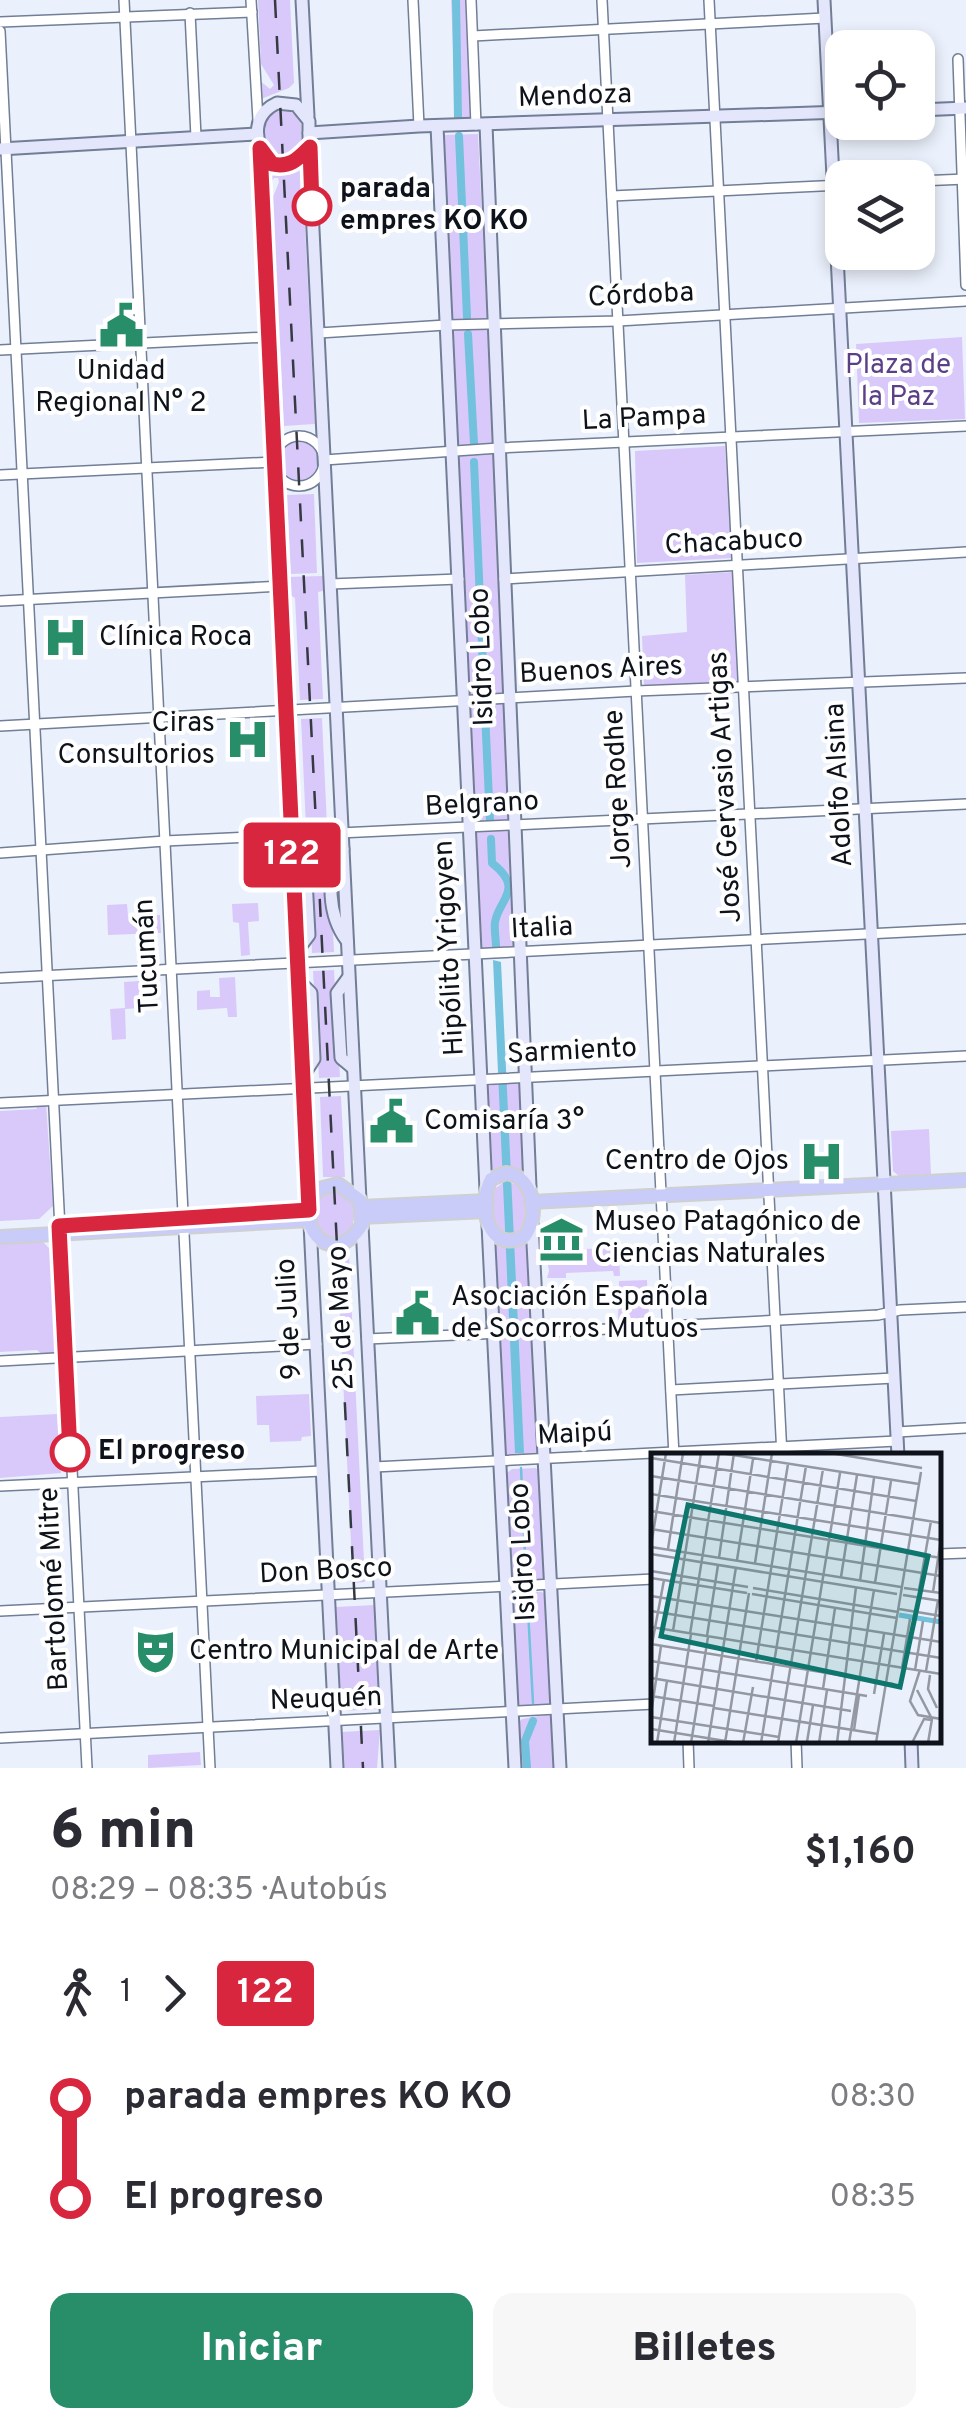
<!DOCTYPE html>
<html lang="es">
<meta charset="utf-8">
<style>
:root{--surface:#fff;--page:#f7f7f7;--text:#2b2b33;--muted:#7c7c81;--accent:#288e6a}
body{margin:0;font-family:Overpass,sans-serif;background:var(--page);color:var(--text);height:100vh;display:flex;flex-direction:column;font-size:38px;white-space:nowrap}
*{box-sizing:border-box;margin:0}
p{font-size:32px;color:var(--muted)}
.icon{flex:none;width:55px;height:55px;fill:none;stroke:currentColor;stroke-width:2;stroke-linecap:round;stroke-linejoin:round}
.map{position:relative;height:1768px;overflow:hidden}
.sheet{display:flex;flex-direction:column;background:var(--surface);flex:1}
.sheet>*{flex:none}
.badge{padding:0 20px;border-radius:8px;font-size:35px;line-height:65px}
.buttons{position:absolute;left:825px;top:30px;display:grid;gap:20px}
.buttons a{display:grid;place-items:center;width:110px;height:110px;border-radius:20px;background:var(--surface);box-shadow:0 5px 15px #0003;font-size:50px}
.map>.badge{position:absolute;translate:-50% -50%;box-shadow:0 0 0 5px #fff}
.legs{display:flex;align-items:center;gap:15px;height:110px;padding:0 50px;font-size:32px}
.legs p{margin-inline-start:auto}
.summary{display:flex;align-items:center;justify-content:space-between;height:170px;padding:0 50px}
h1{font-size:55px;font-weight:800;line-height:75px}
.primary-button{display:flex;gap:20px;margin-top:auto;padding:20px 50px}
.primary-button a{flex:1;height:115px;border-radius:20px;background:var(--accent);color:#fff;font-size:40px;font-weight:800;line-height:115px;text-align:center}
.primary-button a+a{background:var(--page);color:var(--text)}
ul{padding:0 50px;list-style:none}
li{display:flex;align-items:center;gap:35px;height:100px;font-size:38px}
li i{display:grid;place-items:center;width:15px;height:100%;margin:0 12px;background:currentColor}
li i::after{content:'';width:25px;height:25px;margin:-12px;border:8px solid;border-radius:50%;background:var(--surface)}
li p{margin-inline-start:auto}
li:first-child i{background:linear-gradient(#0000 50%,currentColor 0)}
li:last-child i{background:linear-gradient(currentColor 50%,#0000 0)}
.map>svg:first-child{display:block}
.green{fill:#d9c9fa}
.water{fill:#72c1dd}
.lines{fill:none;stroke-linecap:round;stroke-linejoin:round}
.stream{stroke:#72c1dd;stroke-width:2.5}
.canal{stroke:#72c1dd;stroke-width:8}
.street-casing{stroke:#717e95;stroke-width:12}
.secondary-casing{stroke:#717e95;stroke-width:15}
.primary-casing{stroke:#cfd0d1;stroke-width:16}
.street{stroke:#fff;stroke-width:9}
.secondary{stroke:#e4e6fc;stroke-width:11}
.primary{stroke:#c9ccf8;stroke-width:12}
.rail{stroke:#353a42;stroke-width:2.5;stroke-dasharray:18 18;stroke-linecap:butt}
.line-1-casing{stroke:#fff;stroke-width:22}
.line-1{stroke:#d7263d;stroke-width:15}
.stop-1-dot{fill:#fff;stroke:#d7263d;stroke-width:5}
.labels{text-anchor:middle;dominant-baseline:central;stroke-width:8;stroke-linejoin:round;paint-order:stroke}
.street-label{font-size:28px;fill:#0e131b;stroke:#fff}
.stop-label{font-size:28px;font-weight:bold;fill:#0e131b;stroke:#fff;text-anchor:start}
.park-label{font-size:28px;fill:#5b3f87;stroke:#fff}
.poi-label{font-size:28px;fill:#0e131b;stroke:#fff;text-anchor:start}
.inset-river{fill:none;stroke:#72c1dd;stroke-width:5}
.inset-road{fill:none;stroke:#9398a2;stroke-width:2.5}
.view{fill:#0f766e;fill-opacity:0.15;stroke:#0f766e;stroke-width:5}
.inset-edge{fill:none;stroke:#0e131b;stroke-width:5}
</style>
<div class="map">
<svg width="966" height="1768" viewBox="0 0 966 1768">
<rect width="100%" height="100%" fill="#ebf1fc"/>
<!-- green -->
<g class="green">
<path d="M258 0H290L294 83 289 88 261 99 259 80 270 89 274 85 261 64Z"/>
<path d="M451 0H467L473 119 456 120Z"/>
<path d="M287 109 300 119C314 192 235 150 271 112Z"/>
<path d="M478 134 518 953 479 952 441 135Z"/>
<path d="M265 168 281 174 302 169 315 424 284 426 280 350 273 346 267 212 279 182 278 178H274L266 190Z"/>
<path d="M962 337 965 419 859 423 856 344Z"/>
<circle cx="298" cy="461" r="20"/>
<path d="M725 446 733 558 637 563 635 451Z"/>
<path d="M314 494 317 573 291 574 287 495Z"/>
<path d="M734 572 739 681 644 685 642 636 687 632 685 575Z"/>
<path d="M323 576V591L318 592 323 699 300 700 295 598 287 593 286 577Z"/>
<path d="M322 718 327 826 306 827 301 719Z"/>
<path d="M329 846 334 952 312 953 308 847Z"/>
<path d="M258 903 259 921 248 922 250 955 241 956 239 923 233 922 232 904Z"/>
<path d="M127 904 128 916 160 915 161 933 108 935 107 905Z"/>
<path d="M334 970 340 1077 319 1078 313 971Z"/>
<path d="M235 977 237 1017H228L227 1008 197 1010V991L210 990V997H220L219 978Z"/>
<path d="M139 981 141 1008 125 1009 126 1039 112 1040 110 1009 125 1008 124 982Z"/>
<path d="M519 1082 523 1085 526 1177H490L485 1086Z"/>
<path d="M341 1096 345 1177H323L320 1097Z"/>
<path d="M46 1103 53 1206 39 1219 0 1221V1111L37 1109 35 1105Z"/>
<path d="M929 1129 931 1174 899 1176 893 1171 891 1131Z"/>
<path d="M504 1182 519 1185C527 1198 530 1214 524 1229L507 1235 495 1231 490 1201 493 1190Z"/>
<path d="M337 1189 353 1202V1231L332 1242 315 1229 314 1205 319 1195Z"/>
<path d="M41 1240 55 1254 60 1348 54 1354 43 1355 37 1350 0 1352V1241Z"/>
<path d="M526 1242 538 1453 505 1458 494 1244Z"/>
<path d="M619 1248 620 1276H614L613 1271 566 1273V1278H547L549 1271 545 1250Z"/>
<path d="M349 1255 365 1582 353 1583 337 1257Z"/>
<path d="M647 1280 649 1317 618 1320 619 1281Z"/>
<path d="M309 1394 311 1436 302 1437 301 1441 270 1442 269 1425H257L256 1396Z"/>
<path d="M57 1414 61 1473 0 1478V1417Z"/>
<path d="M536 1468 541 1474 546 1579 511 1583 507 1473 512 1469Z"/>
<path d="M518 1592H542L547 1597 551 1703 548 1704 517 1706 515 1703 513 1597Z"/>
<path d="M374 1605 379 1709 341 1711 336 1607Z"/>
<path d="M549 1714 554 1720 556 1768H520L518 1723 522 1719Z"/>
<path d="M380 1730 377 1768H343L341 1732Z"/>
<path d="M200 1752 201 1765 148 1768V1755Z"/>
</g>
<!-- water -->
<path class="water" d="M493 960 501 962 524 1453H515Z"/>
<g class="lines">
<!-- stream -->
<g class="stream">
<path d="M521 1468 526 1577"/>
<path d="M527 1592 533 1703"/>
</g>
<!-- canal -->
<g class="canal">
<path d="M456 0 458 118"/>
<path d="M459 136 467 317"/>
<path d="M468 334 474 444"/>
<path d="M474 462 484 692"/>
<path d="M485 712 490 822"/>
<path d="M491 839 492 863C525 889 499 899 495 922 494 930 496 939 496 947"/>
<path d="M527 1768 525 1741 533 1721"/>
</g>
<defs>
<g id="street">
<path d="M124 0 210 1768"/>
<path d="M251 0 258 120"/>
<path d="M413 0 419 126"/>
<path d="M471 0 476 125"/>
<path d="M602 0 674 1456"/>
<path d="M709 0 782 1456"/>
<path d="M190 13 196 137"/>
<path d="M0 22 252 12"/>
<path d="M0 31 87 1768"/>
<path d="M473 36 825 18"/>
<path d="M958 59 966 285"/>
<path d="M918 181 966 179"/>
<path d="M612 196 842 185"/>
<path d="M319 333 446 325 618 321 966 301"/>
<path d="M0 350 268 337"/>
<circle cx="299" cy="461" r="25"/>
<path d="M324 460 499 448 966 426"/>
<path d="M0 475 274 462"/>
<path d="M504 579 966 552"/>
<path d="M330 584 459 579"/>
<path d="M0 601 282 586"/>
<path d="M0 726 636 691 966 678"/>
<path d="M0 853 165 841 966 804"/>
<path d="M0 978 966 929"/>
<path d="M0 1103 966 1056"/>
<path d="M367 1339 501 1333 516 1329 530 1333 878 1315 900 1310 966 1307"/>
<path d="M0 1361 317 1344"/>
<path d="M671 1390 894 1378"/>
<path d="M897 1432 966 1428"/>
<path d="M374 1467 897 1441"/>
<path d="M0 1486 322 1471"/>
<path d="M938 1554 966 1553"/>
<path d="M0 1611 654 1579"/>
<path d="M0 1738 654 1704"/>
<path d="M688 1740 689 1768"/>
<path d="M796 1740 797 1768"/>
</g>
<g id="secondary">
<path d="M302 0 308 116"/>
<path d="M824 0 898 1456"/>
<path d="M277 103 296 105 309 121V147L296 161 283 166 267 159C253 138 253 114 277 103Z"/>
<path d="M918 110 966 108"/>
<path d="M486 125 530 1187"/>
<path d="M437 126 486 1190"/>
<path d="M309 133 419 126 842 112"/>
<path d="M309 147 360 1200"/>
<path d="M260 148 309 1202"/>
<path d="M0 149 257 134"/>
<path d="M343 849C325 875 328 916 347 941"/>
<path d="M293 866 306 879 309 935 297 951"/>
<path d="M348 978 337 993 341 1058 353 1068"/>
<path d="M298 980 311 993 314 1059 303 1076"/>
<path d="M310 1224 337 1768"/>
<path d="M532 1224 560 1768"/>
<path d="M362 1225 389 1768"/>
<path d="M488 1225 515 1768"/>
<path d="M911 1740 912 1768"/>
</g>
<g id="primary">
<path d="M506 1173C534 1176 540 1215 525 1236 488 1256 477 1205 491 1179Z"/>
<path d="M338 1184 360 1200 362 1225C329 1275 289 1217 319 1189Z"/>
<path d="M531 1202 966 1180"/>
<path d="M361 1207 487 1201"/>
<path d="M257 1214 309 1210"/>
<path d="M361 1217 487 1211"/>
<path d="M0 1237 310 1220"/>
</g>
</defs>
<!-- street casing -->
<use href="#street" class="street-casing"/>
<!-- secondary casing -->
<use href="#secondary" class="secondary-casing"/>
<!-- primary casing -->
<use href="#primary" class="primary-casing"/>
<!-- street -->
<use href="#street" class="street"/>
<!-- secondary -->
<use href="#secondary" class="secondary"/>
<!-- primary -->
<use href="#primary" class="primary"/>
<!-- rail -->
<path class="rail" d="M275 0 363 1768"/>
</g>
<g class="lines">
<defs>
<path id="line-1" d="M70 1452 59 1226 309 1210 260 148 272 164C290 168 298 159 310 147L312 206"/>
</defs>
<!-- line-1 casing -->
<use href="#line-1" class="line-1-casing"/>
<!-- line-1 -->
<use href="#line-1" class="line-1"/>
</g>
<!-- icons -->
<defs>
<symbol id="civic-bare" viewBox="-9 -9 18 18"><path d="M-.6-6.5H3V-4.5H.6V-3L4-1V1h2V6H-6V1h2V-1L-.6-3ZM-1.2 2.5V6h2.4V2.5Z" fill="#288e6a" stroke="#fff" stroke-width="2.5" paint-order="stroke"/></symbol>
<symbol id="hospital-bare" viewBox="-9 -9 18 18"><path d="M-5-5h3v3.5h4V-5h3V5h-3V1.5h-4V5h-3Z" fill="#288e6a" stroke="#fff" stroke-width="2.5" paint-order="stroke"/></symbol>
<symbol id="museum-bare" viewBox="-9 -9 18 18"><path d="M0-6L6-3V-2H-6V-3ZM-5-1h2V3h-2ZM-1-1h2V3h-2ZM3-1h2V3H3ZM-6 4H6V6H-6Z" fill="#288e6a" stroke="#fff" stroke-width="2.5" paint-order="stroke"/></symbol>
<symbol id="theatre-bare" viewBox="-9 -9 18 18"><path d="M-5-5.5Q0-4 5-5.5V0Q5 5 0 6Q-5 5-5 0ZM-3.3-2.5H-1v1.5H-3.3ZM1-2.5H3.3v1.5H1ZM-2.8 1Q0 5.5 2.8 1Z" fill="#288e6a" stroke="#fff" stroke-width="2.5" paint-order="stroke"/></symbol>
</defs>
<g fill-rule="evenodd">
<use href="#civic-bare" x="90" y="294" width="63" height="63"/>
<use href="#hospital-bare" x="34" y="606" width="63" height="63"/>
<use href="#hospital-bare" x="216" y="708" width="63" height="63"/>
<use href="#civic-bare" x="360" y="1090" width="63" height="63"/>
<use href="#hospital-bare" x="790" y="1130" width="63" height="63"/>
<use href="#museum-bare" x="530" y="1208" width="63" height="63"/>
<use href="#civic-bare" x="386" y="1282" width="63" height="63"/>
<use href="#theatre-bare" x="124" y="1620" width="63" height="63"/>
</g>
<!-- markers -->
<g class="stop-1-dot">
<circle cx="312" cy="206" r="18"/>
<circle cx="70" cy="1452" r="18"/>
</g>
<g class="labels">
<!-- street labels -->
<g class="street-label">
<text transform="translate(575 97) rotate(-2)">Mendoza</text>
<text transform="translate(641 296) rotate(-3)">Córdoba</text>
<text transform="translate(644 419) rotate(-3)">La Pampa</text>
<text transform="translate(734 543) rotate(-3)">Chacabuco</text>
<text transform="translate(483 657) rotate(-92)">Isidro Lobo</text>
<text transform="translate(601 671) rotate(-3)">Buenos Aires</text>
<text transform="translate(840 785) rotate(-93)">Adolfo Alsina</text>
<text transform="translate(726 787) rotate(-93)">José Gervasio Artigas</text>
<text transform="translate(619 789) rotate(-93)">Jorge Rodhe</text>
<text transform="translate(482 805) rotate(-3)">Belgrano</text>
<text transform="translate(542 929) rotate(-3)">Italia</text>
<text transform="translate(450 948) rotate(-93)">Hipólito Yrigoyen</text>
<text transform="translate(148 956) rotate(-93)">Tucumán</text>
<text transform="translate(572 1052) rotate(-3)">Sarmiento</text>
<text transform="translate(342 1318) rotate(-93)">25 de Mayo</text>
<text transform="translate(290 1319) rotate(-93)">9 de Julio</text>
<text transform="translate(575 1435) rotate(-3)">Maipú</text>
<text transform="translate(524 1552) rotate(-93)">Isidro Lobo</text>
<text transform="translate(326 1572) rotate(-3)">Don Bosco</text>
<text transform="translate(55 1589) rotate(-93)">Bartolomé Mitre</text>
<text transform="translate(326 1700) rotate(-2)">Neuquén</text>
</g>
<!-- stop labels -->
<g class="stop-label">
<text x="340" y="190">parada<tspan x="340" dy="32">empres KO KO</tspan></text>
<text x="98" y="1452">El progreso</text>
</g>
<!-- park labels -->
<g class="park-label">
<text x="898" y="366">Plaza de<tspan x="898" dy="32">la Paz</tspan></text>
</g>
<!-- poi labels -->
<g class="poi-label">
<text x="121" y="372" text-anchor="middle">Unidad<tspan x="121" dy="32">Regional N° 2</tspan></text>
<text x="99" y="638">Clínica Roca</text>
<text x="215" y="724" text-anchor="end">Ciras<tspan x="215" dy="32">Consultorios</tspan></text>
<text x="424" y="1122">Comisaría 3°</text>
<text x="789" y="1162" text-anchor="end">Centro de Ojos</text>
<text x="594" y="1223">Museo Patagónico de<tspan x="594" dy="32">Ciencias Naturales</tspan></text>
<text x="451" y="1298">Asociación Española<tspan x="451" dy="32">de Socorros Mutuos</tspan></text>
<text x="189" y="1652">Centro Municipal de Arte</text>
</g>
</g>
<!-- overview -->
<g transform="translate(651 1453)">
<rect width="290" height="290" fill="#ebf1fc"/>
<path class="inset-river" d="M248 162 290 169"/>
<path class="inset-road" d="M69 0 268 31M179 0 271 15M0 5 265 48M0 23 290 70M0 41 290 87M0 58 290 105M0 76 290 123M0 93 15 0M0 94 250 134M17 96 32 0M0 101 246 141M68 105 83 0M86 107 102 6M104 110 121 0M0 118 97 134M190 124 206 22M0 125 96 140M209 128 223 25M224 130 240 28M102 135 247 159M253 135 290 140M268 137 280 68M282 139 290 86M101 141 246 165M252 142 290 148M0 143 290 189M248 156 290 163M0 158 290 205M0 174 290 221M22 178 50 0M39 181 68 0M56 183 67 112M0 191 242 231M1 191 13 127M0 208 216 243M105 209 137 11M251 215 259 166M264 217 272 168M269 217 259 248 267 262 290 266M275 218 287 147M279 222 277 236 286 255M0 225 200 258M172 236 184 155M266 237 281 266 277 290M223 241 233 181M0 243 63 253M63 255 227 281M0 261 10 193M0 264 128 284M0 276 87 290M203 277 208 242M156 289 162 252M6 290 16 228M23 290 40 181M40 290 57 184M57 290 85 114M74 290 98 140M92 290 102 234M110 290 155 13M127 290 172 16M145 290 189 20M168 290 176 237M186 290 205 134M198 290 223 137M225 290 270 19M247 290H281M261 290 273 266 281 267"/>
<path class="view" d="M37 52 277 103 249 234 10 183Z"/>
<rect width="290" height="290" class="inset-edge"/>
</g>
</svg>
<div class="buttons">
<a><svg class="icon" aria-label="locate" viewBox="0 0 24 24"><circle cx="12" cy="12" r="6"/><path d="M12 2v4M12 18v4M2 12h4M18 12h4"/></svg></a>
<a><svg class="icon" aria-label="layers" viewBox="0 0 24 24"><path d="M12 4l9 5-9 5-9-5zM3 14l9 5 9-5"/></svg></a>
</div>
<b class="badge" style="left:292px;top:855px;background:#d7263d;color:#fff">122</b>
</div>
<section class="sheet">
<div class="summary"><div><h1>6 min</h1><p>08:29 – 08:35 · Autobús</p></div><b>$1,160</b></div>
<div class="legs"><svg class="icon" aria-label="walk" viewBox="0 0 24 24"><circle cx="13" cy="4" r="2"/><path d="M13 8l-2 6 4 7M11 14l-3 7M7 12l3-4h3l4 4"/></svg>1<svg class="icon" aria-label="forward" viewBox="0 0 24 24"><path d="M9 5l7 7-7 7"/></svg><b class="badge" style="background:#d7263d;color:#fff">122</b></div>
<ul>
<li><i style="color:#d7263d"></i><b>parada empres KO KO</b><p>08:30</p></li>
<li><i style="color:#d7263d"></i><b>El progreso</b><p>08:35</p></li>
</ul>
<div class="primary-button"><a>Iniciar</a><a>Billetes</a></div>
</section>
